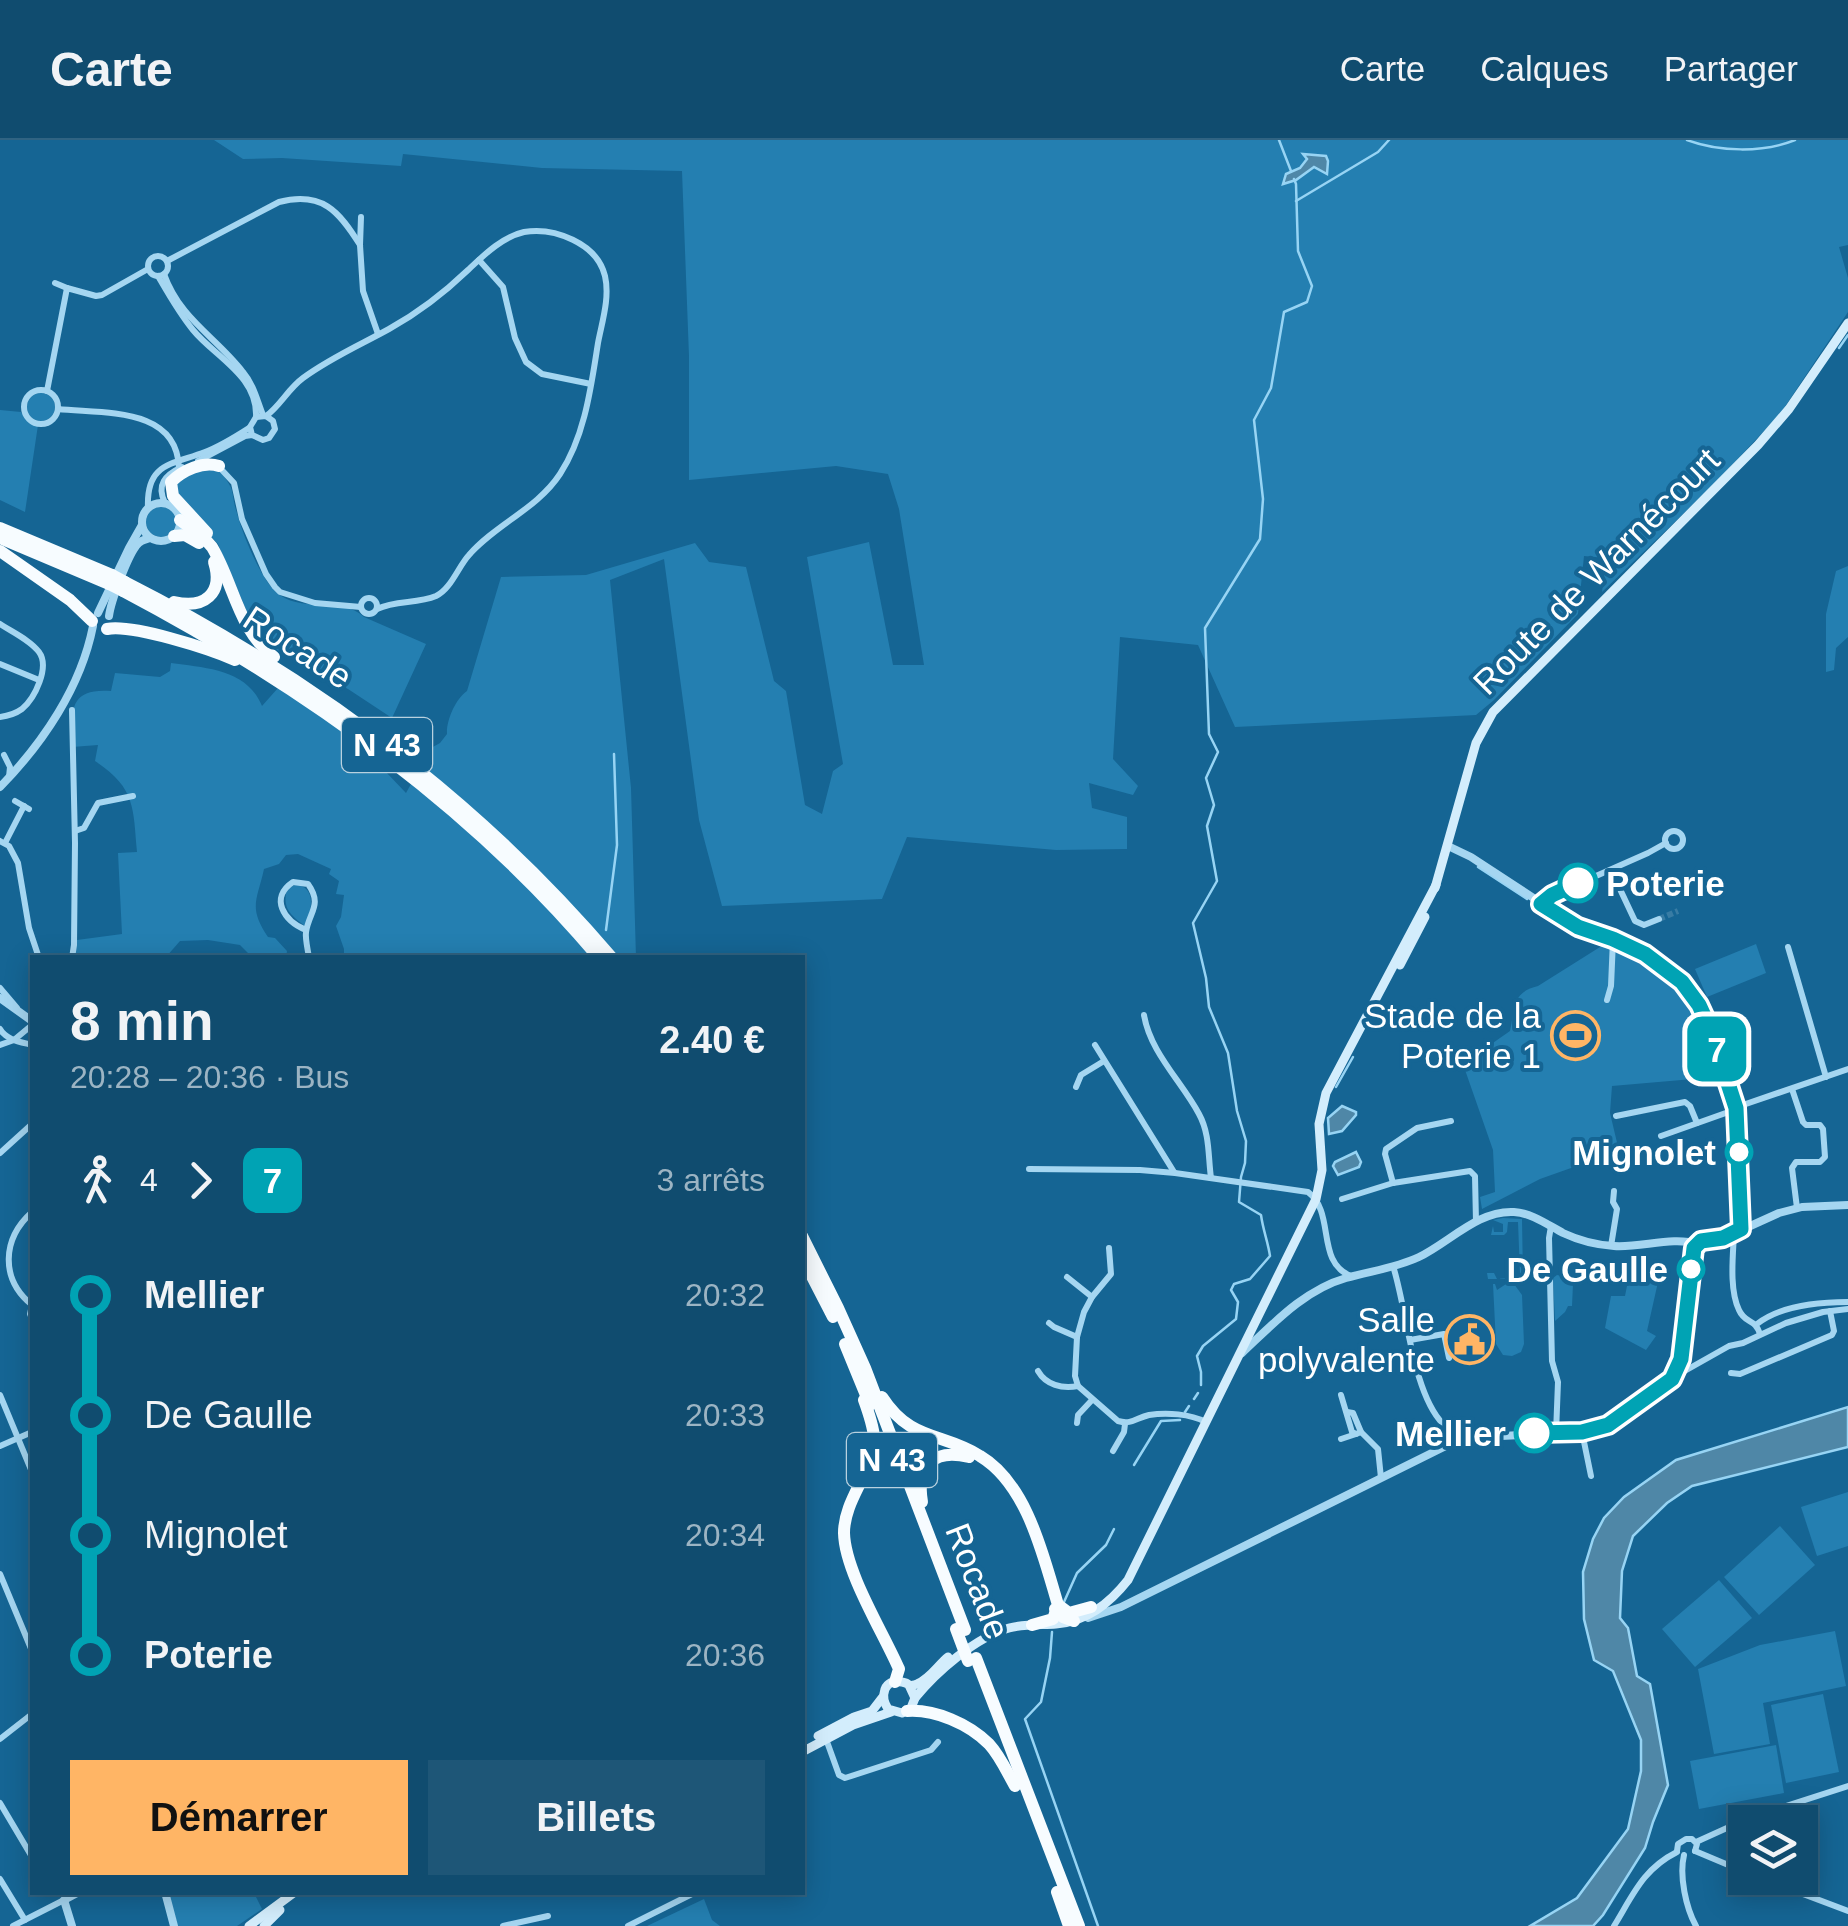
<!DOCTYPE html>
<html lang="fr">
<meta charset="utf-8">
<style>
:root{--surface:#104c6f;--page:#1e5677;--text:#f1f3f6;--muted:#9cb4c3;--line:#306382;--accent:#ffb565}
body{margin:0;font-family:Helvetica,sans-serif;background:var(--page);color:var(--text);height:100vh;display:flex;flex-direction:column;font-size:38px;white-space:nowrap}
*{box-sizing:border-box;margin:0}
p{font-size:32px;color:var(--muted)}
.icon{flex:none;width:55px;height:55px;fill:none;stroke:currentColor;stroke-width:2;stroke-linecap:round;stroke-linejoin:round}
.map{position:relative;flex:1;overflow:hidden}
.panel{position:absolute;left:30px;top:815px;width:775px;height:940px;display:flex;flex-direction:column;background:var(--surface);border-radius:0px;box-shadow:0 5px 25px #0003,0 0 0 2px var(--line)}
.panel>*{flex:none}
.badge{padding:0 20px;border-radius:15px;font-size:35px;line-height:65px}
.buttons{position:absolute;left:1728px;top:1665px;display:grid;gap:20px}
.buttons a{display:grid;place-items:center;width:90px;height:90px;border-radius:0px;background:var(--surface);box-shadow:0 5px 25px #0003,0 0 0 2px var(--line);font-size:50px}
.map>.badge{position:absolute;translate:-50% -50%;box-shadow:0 0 0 5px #fff}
.legs{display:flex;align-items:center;gap:15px;height:110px;padding:0 40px;font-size:32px}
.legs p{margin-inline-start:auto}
.headline{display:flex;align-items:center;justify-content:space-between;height:170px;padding:0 40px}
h1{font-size:55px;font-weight:800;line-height:75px}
.button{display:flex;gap:20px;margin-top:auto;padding:20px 40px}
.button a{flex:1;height:115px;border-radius:0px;background:var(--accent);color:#111;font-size:40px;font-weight:800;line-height:115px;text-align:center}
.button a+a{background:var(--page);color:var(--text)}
ul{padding:0 40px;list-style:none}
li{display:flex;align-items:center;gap:35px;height:120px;font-size:38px}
li i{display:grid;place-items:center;width:15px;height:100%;margin:0 12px;background:currentColor}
li i::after{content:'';width:25px;height:25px;margin:-12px;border:8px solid;border-radius:50%;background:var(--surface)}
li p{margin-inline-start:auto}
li:first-child i{background:linear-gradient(#0000 50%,currentColor 0)}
li:last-child i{background:linear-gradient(currentColor 50%,#0000 0)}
header{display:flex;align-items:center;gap:60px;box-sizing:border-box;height:140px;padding:0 50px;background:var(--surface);border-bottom:2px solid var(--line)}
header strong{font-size:48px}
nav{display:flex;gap:55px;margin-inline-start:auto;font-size:35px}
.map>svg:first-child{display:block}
.green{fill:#247fb1}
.water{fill:#4f87a7;stroke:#97d4f4;stroke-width:2.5}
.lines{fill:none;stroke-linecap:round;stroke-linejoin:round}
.stream{stroke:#97d4f4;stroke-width:2.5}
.minor-tunnel{stroke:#387ca4;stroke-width:6;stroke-dasharray:6 3;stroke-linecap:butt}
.minor{stroke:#a5d6f1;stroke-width:6}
.tertiary{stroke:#a5d6f1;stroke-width:8}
.secondary{stroke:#d3edfc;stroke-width:9}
.trunk{stroke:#f7fcff;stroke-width:12}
.trunk-bridge{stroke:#f7fcff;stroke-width:12}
.line-1-casing{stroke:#fff;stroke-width:22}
.line-1{stroke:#00a3b4;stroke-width:15}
.stop-1-dot{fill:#fff;stroke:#00a3b4;stroke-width:5}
.labels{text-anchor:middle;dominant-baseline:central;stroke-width:8;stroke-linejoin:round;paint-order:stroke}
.shield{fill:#156594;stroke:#b9d1df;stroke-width:2.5}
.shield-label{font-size:32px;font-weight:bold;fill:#fff}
.street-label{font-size:35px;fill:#fff;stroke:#156594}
.stop-label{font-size:35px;font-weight:bold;fill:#fff;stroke:#156594;text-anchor:end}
.poi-label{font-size:35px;fill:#fff;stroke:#156594;text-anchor:end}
</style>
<header>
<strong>Carte</strong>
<nav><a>Carte</a><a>Calques</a><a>Partager</a></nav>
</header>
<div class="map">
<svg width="1848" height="1786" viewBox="0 0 1848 1786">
<rect width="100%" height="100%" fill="#156594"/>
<!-- green -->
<g class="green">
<path d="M214 0H1848V105L1839 107 1848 138V172L1780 274 1712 346 1602 452 1606 418 1584 416 1578 474 1494 560 1476 575 1235 587 1198 505 1120 497 1113 619 1138 646 1133 655 1089 643 1092 668 1127 677V709L1056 710 907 697 882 759 722 766 699 680 664 419 610 440 631 648 636 817H344V809L336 786 341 777 344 755 336 754 339 741 329 734 331 729 298 714 286 715 279 724 264 729C257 761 248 767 268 797L275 798 287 811 286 817H252L240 805 208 800 180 801 166 817H74L77 800 122 794 118 713 137 712C133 668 136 648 95 621L98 605 72 607C72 572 67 548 111 551L115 533 160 537 170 531 171 523C206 528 247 529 262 566L278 548 327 580 365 610 406 653 431 608 440 603 447 594C446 581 456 558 467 551L501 437 586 435 695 403 709 422 746 427 774 541 786 551 805 665 822 674 833 631 843 624 807 417 869 402 893 525H924L899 369 888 334 836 326 689 340V216L682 31 542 28 403 14 401 26 282 18 243 19Z"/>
<circle cx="41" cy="267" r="14"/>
<path d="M0 270 21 272 28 281 38 285 25 372 0 360Z"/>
<path d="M195 329 219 331C237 351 230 351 237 373 242 393 260 437 275 451 299 475 341 455 364 477L426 504 392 578 348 549 259 500 218 404 176 359 175 341Z"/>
<circle cx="161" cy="382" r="15"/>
<path d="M1848 426V497L1836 508 1834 530 1826 532V474L1836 431Z"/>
<path d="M295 745C317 746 312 771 305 786 290 775 282 768 287 749Z"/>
<path d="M1608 802C1631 805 1685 838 1692 862 1694 869 1692 880 1692 887L1690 889 1693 939 1612 946 1610 973 1619 1011 1540 1039 1482 1069 1480 1057 1495 1052 1493 1010 1464 927 1467 921 1510 891C1515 868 1512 852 1538 846Z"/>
<path d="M1756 804 1766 833 1707 857 1695 829Z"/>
<path d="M1503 1078 1522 1079 1523 1138 1488 1139 1487 1133H1494L1497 1139 1508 1138 1505 1128 1508 1127V1124L1512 1123 1513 1134H1520L1518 1082H1508L1507 1092 1504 1095H1491L1493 1086 1494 1092H1503V1084L1493 1080Z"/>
<path d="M1557 1135 1566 1137 1567 1144H1573L1572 1166H1568L1565 1172 1555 1181 1553 1138Z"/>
<path d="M1629 1136 1658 1142 1647 1191 1656 1196 1646 1210 1605 1188 1611 1156H1625Z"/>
<path d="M1493 1144H1495L1497 1150 1506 1144H1514L1522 1155 1524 1204 1521 1212 1512 1216 1503 1215 1496 1204Z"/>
<path d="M1848 1352V1406L1817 1416 1801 1367Z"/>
<path d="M1780 1386 1815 1425 1759 1475 1724 1437Z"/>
<path d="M1719 1440 1752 1478 1695 1527 1662 1489Z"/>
<path d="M1835 1491 1846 1546 1763 1563 1770 1604 1714 1614 1698 1529 1760 1505Z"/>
<path d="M1823 1554 1839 1632 1786 1643 1771 1565Z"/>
<path d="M1776 1605 1784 1653 1699 1669 1690 1621Z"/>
<path d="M168 1753H254L262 1769 237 1786H178Z"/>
<path d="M704 1759 712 1780 720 1786H647Z"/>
</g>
<!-- water -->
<g class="water">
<path d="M1303 14 1326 16 1328 21 1327 34 1314 27 1296 40 1283 44 1286 34 1300 28 1307 19Z"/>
<path d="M1342 966 1356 972V975L1342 991 1329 994 1328 978Z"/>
<path d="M1356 1012 1361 1022 1359 1027 1338 1035 1333 1026 1335 1022Z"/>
<path d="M1848 1267V1307L1692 1346 1667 1363 1633 1396 1622 1431 1620 1478 1628 1488 1637 1536 1650 1544 1668 1645 1653 1682 1645 1708 1603 1775 1593 1786H1530L1577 1758 1628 1689 1641 1631V1600L1613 1531 1594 1520 1584 1479 1583 1432 1593 1399 1604 1378 1624 1357 1676 1320Z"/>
</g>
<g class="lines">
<!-- stream -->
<g class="stream">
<path d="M1279 0 1291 31"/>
<path d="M1687 0C1719 12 1763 13 1795 0"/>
<path d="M1296 61 1378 12 1389 0"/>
<path d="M1839 208 1848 195"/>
<path d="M1478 727 1527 759"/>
<path d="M1556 779 1573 788"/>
<path d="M606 790 617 705 614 614"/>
<path d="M1601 792 1628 801"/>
<path d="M1637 814 1648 821"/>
<path d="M1657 818 1672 829"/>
<path d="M1336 947 1353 917"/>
<path d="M1201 1245V1232L1197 1216 1203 1206 1236 1179 1238 1162 1231 1150 1234 1144 1250 1139 1270 1116C1268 1102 1263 1090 1261 1075L1239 1062 1241 1037 1245 1023 1246 1001 1237 971 1228 913 1209 867 1206 838 1193 783 1217 741 1207 686 1214 665 1206 638 1218 612 1209 594 1205 488 1260 399 1263 359 1254 280 1271 248 1284 172 1307 162 1312 146 1298 111 1296 44 1294 39"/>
<path d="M1194 1259 1198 1253"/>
<path d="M1185 1272 1189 1266"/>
<path d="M1134 1325 1161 1281 1180 1280"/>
<path d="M1064 1462 1077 1433 1106 1405 1114 1389"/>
<path d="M1052 1492 1050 1518 1041 1562 1025 1579 1098 1786"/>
</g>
<!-- minor-tunnel -->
<path class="minor-tunnel" d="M1659 779 1678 771"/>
<!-- minor -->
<g class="minor">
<path d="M361 77 360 105 363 151 378 194"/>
<circle cx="158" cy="126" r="10"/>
<path d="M479 120 503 147 515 198 526 222 542 234 591 244"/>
<path d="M167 121 279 62C322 51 339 71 360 105"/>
<path d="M164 134C180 179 216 197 243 232 254 245 257 260 263 275"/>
<path d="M158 136C169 155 179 173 193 190 215 217 258 236 256 277"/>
<path d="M55 143 67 148"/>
<circle cx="41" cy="267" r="17"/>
<path d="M47 251 67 148 96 156 102 155 148 129"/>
<path d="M58 269C103 274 177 266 179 328"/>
<path d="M266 276C280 266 288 249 303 238 330 218 360 205 389 189 418 173 444 153 468 130 484 115 502 97 524 92 554 87 597 103 605 136 610 158 602 182 598 203 591 247 585 296 560 334 537 369 496 384 469 415 458 427 451 449 436 456 417 464 396 460 377 469"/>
<path d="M198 321 245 296 252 295 263 300 269 298 275 289 273 281 266 276 256 277 250 287 252 295"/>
<path d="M220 328 234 343 242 379 266 434 275 447 280 452 315 463 361 467"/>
<path d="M165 363C156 345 165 335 182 327"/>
<path d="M148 368C146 323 171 325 205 312 221 306 235 297 249 288"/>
<circle cx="369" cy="466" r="8"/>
<path d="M0 484C12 492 30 500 39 512 50 527 35 558 22 569 15 574 8 576 0 577"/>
<path d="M0 524 39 540"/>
<path d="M4 615 10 627 9 637"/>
<path d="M15 661 29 669"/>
<circle cx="1674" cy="700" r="9"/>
<path d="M75 691 84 688 98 663 133 656"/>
<path d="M0 701 9 706 18 723 29 788 39 818"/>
<path d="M5 703 24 666"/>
<path d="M1611 730 1635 781 1644 785 1659 779"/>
<path d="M1541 763 1553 755 1648 713 1666 703"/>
<path d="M306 790C284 781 269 758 293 742L308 744C323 765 309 772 306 792 305 799 308 810 309 818"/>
<path d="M1788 807 1826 937"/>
<path d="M72 818 74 805 75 703 72 570"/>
<path d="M0 848 17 868"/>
<path d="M1607 860 1611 846 1613 800"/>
<path d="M1144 875C1150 912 1182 942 1199 974 1210 994 1208 1016 1211 1038"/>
<path d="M0 889C6 900 21 902 32 905"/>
<path d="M0 905 14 900 32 885"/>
<path d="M1095 905 1174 1032"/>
<path d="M1076 947 1081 935 1104 921"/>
<path d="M1792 949 1803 982 1806 985H1820L1823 989 1825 1017 1820 1022H1796L1792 1028 1797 1068"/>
<path d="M1737 967 1848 929"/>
<path d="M1616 976 1685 962 1690 966 1697 983"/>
<path d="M1661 996 1737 969"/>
<path d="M0 1013 32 984"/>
<path d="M1029 1029 1140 1030 1175 1033 1308 1052C1336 1073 1315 1122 1351 1136"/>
<path d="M1393 1043 1385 1014 1386 1009 1417 988 1451 981"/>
<path d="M1342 1059 1393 1043 1470 1031 1475 1036 1476 1082"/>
<path d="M32 1072C2 1099 0 1139 32 1165"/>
<path d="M1551 1086 1549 1098 1552 1221 1558 1242 1556 1293"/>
<path d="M1734 1093C1733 1116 1729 1149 1739 1170 1745 1184 1755 1178 1760 1194"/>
<path d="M1611 1106 1617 1069 1613 1062 1614 1051"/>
<path d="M1109 1108 1111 1134 1092 1157 1084 1172 1077 1197 1075 1236 1078 1246 1118 1281C1132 1285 1136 1278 1149 1275 1167 1272 1190 1274 1206 1282"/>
<path d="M1393 1126C1407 1169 1412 1252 1443 1284 1448 1290 1455 1294 1462 1298"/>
<path d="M1067 1137 1092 1157"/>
<path d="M32 1165 30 1174 32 1179"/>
<path d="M1049 1183 1054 1187 1077 1197"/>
<path d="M1757 1184C1780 1166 1819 1162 1848 1162"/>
<path d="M1410 1200 1444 1194 1449 1218"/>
<path d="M1038 1231C1046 1245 1062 1249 1078 1246"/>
<path d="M1731 1233 1740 1234 1832 1195 1834 1191 1830 1171"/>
<path d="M1674 1237 1729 1206 1743 1203 1786 1183 1823 1172 1848 1169"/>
<path d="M0 1255 32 1332"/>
<path d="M1341 1255 1352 1292 1356 1294 1361 1292"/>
<path d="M1347 1272 1353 1273 1361 1292 1378 1309 1381 1338"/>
<path d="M1077 1283 1078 1275 1092 1260"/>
<path d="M1582 1292 1591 1336"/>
<path d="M1341 1299 1356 1294"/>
<path d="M0 1306 32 1292"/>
<path d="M1113 1311 1124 1292 1125 1284"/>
<path d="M0 1434 32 1511"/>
<path d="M0 1599 32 1574"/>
<path d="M826 1599 839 1635 845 1638 931 1610 938 1602"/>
<path d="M0 1663 32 1717"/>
<path d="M1696 1702 1749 1678 1848 1646"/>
<path d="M1677 1711 1678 1704 1686 1699H1692L1697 1704 1695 1711"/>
<path d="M1695 1711 1745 1732"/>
<path d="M1684 1715C1679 1736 1686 1768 1696 1786"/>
<path d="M1761 1738 1848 1771"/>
<path d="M0 1739 25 1780"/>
<path d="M13 1786 64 1760"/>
<path d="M503 1786 548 1776"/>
<path d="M628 1786 696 1752"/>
<path d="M1614 1786C1633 1755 1643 1729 1677 1712"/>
</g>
<!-- tertiary -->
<g class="tertiary">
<circle cx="161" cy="382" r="19"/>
<path d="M98 473 129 408 142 385"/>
<path d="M109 476C111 461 127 418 136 406 141 400 144 400 150 398"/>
<path d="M0 647C43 603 81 547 93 486"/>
<path d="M1448 706 1471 717 1573 784 1645 813 1675 836 1692 855 1708 883 1737 967 1741 1089"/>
<path d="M0 858 32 881"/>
<path d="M1242 1213C1273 1184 1304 1150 1346 1138 1370 1131 1396 1128 1419 1117 1450 1102 1478 1070 1514 1072 1532 1073 1548 1085 1563 1093 1580 1101 1596 1105 1614 1106 1641 1108 1672 1096 1698 1104L1704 1100 1726 1097 1779 1073 1802 1067 1848 1065"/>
<path d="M1088 1478 1121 1467 1462 1298 1582 1292 1603 1287 1616 1280 1668 1242 1677 1232 1681 1215 1692 1116 1698 1104"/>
<path d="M165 1752 174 1786"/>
<path d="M72 1786 64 1760 79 1752"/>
</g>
<!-- secondary -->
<g class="secondary">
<path d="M1435 748 1476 603 1493 572 1758 305 1789 269 1848 183"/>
<path d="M1400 825 1425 777"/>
<path d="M909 1545 915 1558 911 1568 902 1573 888 1569C880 1557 883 1538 902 1542 913 1544 905 1548 917 1544 930 1539 938 1525 948 1517"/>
<path d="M915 1558C936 1532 976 1497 1009 1488 1024 1484 1040 1485 1056 1484 1087 1481 1109 1464 1128 1440L1316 1059 1322 1030 1319 984 1326 953 1436 745"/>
<path d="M818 1596 854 1577 872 1571 882 1558"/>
<path d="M802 1612 853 1585 891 1572"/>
<path d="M249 1786 295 1752"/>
<path d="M264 1786 280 1770"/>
</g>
<!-- trunk -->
<g class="trunk">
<path d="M180 380 204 398 212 407C234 444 238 490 274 517"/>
<path d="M0 388 112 435"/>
<path d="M207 393 173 356 171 342C183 330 203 321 219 326"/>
<path d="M174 396 185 395 199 403"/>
<path d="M0 398 109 444"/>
<path d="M0 411 70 460 92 481"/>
<path d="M125 442C310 536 477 659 612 818"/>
<path d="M123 451C301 545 469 663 599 818"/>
<path d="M174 462C204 469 224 454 214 422"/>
<path d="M107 489C133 484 210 509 235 520"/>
<path d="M802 1096 838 1168 865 1228 965 1490"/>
<path d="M802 1117 833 1177"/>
<path d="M845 1204 870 1265"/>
<path d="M882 1257C911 1302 942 1292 980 1316 1027 1344 1043 1415 1058 1465L1053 1479 1032 1485"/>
<path d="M864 1260C868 1271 873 1285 874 1297 875 1331 844 1358 844 1393 845 1432 883 1492 899 1529L895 1542"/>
<path d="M922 1362C916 1326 933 1308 969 1317"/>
<path d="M1061 1467 1069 1473 1091 1467"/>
<path d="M1055 1469 1063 1477 1074 1481"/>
<path d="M976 1518 1079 1786"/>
<path d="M907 1571C935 1569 969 1584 989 1604 1000 1616 1007 1632 1015 1646"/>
<path d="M1057 1752 1069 1786"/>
</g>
<!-- trunk-bridge -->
<g class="trunk-bridge">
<path d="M112 435 125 442"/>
<path d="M109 444 123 451"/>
<path d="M956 1489 968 1521"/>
</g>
</g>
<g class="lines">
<defs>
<path id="line-1" d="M1534 1293 1582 1292 1608 1285 1672 1239 1681 1219 1694 1108 1701 1101 1723 1098 1741 1089 1736 968 1711 891 1699 865 1682 842 1645 814 1613 799 1578 787 1541 764 1552 755 1578 743"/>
</defs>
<!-- line-1 casing -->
<use href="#line-1" class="line-1-casing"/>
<!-- line-1 -->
<use href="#line-1" class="line-1"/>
</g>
<!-- icons -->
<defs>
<symbol id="stadium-ring" viewBox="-11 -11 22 22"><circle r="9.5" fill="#156594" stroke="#ffb565" stroke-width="1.5"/><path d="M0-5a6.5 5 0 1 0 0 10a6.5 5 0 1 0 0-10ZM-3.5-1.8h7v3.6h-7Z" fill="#ffb565"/></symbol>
<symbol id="civic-ring" viewBox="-11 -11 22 22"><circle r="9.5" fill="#156594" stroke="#ffb565" stroke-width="1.5"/><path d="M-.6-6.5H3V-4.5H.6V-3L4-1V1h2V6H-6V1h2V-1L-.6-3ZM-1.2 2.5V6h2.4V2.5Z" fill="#ffb565"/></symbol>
</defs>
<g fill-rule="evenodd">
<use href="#stadium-ring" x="1548" y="868" width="55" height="55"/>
<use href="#civic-ring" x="1442" y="1172" width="55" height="55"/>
</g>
<!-- markers -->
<g class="stop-1-dot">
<circle cx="1578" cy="743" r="18"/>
<circle cx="1739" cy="1012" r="12"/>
<circle cx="1691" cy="1129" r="12"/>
<circle cx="1534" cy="1293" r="18"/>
</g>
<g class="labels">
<!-- shield labels -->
<g class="shield">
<rect x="342" y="578" width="90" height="54" rx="8"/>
<rect x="847" y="1293" width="90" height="54" rx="8"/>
</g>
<g class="shield-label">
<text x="387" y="605">N 43</text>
<text x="892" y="1320">N 43</text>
</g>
<!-- street labels -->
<g class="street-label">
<text transform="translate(1596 431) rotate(-45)">Route de Warnécourt</text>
<text transform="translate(298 507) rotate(33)">Rocade</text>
<text transform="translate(978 1441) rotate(69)">Rocade</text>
</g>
<!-- stop labels -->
<g class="stop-label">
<text x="1606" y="743" text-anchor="start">Poterie</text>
<text x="1716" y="1012">Mignolet</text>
<text x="1668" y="1129">De Gaulle</text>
<text x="1506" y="1293">Mellier</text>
</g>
<!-- poi labels -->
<g class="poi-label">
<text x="1541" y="875">Stade de la<tspan x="1541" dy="40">Poterie 1</tspan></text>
<text x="1435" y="1179">Salle<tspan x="1435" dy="40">polyvalente</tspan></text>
</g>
</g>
</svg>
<div class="buttons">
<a><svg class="icon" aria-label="layers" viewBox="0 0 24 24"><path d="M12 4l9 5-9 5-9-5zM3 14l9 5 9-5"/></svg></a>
</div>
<b class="badge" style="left:1717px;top:909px;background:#00a3b4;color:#fff">7</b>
<section class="panel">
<div class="headline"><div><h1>8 min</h1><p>20:28 – 20:36 · Bus</p></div><b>2.40 €</b></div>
<div class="legs"><svg class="icon" aria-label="walk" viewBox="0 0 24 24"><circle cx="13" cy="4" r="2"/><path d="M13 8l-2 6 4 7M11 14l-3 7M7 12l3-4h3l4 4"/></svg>4<svg class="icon" aria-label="forward" viewBox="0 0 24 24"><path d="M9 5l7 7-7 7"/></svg><b class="badge" style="background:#00a3b4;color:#fff">7</b><p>3 arrêts</p></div>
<ul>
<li><i style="color:#00a3b4"></i><b>Mellier</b><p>20:32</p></li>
<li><i style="color:#00a3b4"></i><span>De Gaulle</span><p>20:33</p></li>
<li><i style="color:#00a3b4"></i><span>Mignolet</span><p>20:34</p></li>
<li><i style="color:#00a3b4"></i><b>Poterie</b><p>20:36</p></li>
</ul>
<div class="button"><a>Démarrer</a><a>Billets</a></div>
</section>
</div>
